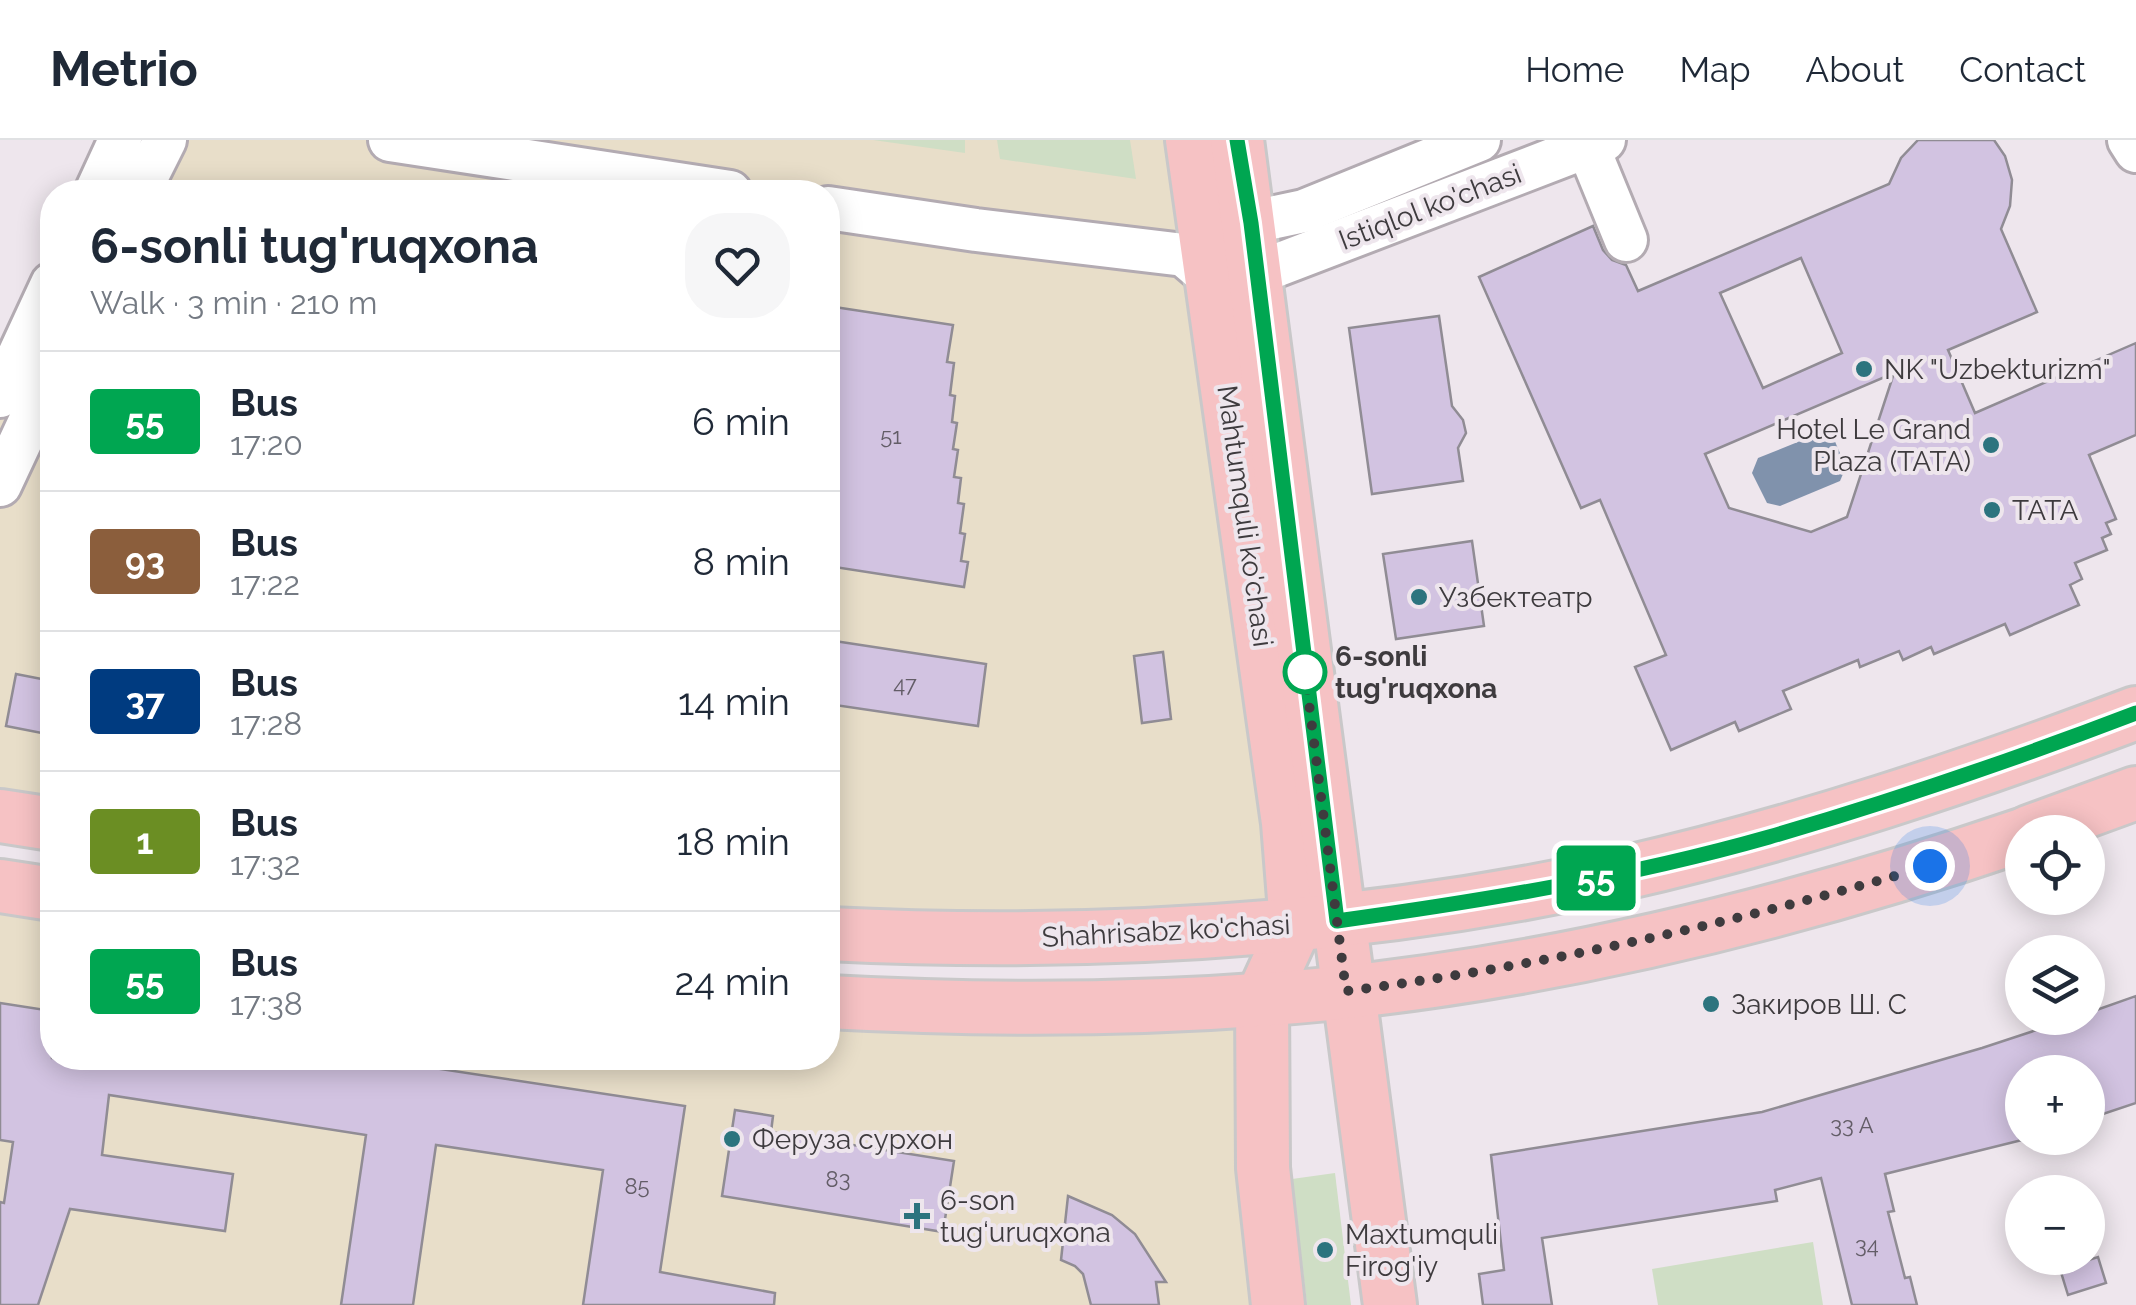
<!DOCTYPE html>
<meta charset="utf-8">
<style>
:root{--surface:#fff;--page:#f6f6f7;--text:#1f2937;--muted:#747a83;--line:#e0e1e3}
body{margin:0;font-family:Raleway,sans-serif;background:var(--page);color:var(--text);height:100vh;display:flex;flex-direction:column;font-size:38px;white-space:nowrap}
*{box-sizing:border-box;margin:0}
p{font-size:32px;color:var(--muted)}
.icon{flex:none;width:55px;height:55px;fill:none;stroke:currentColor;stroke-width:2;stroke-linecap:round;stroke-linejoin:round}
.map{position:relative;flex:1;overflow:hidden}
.sheet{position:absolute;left:40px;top:40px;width:800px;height:890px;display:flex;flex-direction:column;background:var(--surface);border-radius:40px;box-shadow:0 5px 25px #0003}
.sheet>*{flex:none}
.badge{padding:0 20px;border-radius:8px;font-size:35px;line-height:65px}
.fabs{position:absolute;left:2005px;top:675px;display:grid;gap:20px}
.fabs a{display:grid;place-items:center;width:100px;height:100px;border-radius:50%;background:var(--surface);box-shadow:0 5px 25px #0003;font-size:50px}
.you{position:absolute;width:50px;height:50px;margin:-25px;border:8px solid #fff;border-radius:50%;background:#1a73e8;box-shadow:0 0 0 15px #1a73e833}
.map>.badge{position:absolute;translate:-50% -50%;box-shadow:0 0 0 5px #fff}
.round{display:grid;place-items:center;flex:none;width:105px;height:105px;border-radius:40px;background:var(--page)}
.overview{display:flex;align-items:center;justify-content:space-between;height:170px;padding:0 50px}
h1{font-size:48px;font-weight:700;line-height:75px}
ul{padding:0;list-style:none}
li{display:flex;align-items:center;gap:30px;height:140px;padding:0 50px;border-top:2px solid var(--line)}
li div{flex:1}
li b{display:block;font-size:38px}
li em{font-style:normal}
li .badge{min-width:110px;font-weight:700;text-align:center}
header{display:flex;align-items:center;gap:60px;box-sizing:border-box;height:140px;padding:0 50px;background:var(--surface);border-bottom:2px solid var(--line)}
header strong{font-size:48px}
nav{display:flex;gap:55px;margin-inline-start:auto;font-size:35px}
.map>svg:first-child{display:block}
.commercial{fill:#e8dec9}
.green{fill:#cfdec5}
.water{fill:#8092ac}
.building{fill:#d2c3e1;stroke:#908c94;stroke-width:2.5;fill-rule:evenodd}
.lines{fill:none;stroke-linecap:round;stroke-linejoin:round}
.minor-casing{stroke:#b3abb2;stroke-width:48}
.major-casing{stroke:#c9c8c9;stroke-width:58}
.minor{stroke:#fff;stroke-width:42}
.major{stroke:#f6c2c4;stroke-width:52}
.line-casing{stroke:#fff;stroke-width:22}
.line{stroke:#00a651;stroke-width:15}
.walk{stroke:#3e3b3e;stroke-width:10;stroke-dasharray:0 18}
.poi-dot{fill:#2c747e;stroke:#eee6ed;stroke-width:4}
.stop-dot{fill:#fff;stroke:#00a651;stroke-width:5}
.labels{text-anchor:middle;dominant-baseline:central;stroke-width:8;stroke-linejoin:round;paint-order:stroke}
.number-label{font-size:22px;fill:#635d67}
.street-label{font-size:28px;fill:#3e3b3e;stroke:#eee6ed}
.poi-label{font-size:28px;fill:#3e3b3e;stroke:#eee6ed;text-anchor:start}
.stop-label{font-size:28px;font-weight:bold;fill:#3e3b3e;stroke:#eee6ed;text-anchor:start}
</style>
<header>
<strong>Metrio</strong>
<nav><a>Home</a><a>Map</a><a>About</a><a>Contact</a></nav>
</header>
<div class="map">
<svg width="2136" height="1165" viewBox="0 0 2136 1165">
<rect width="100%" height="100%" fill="#eee6ed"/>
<!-- commercial -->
<g class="commercial">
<path d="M120 0H1192L1296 784 828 794V52H96Z"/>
<path d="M52 144V684L0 676V256Z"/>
<path d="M0 746 52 754V918H828V862L1262 858 1278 1165H0Z"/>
</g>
<!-- green -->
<g class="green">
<path d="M873 0H965V13Z"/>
<path d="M997 0H1130L1136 39 1000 19Z"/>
<path d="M1335 1033 1351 1165H1307L1292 1039Z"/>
<path d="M1813 1102 1823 1165H1658L1652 1129Z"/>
</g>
<!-- water -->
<path class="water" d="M1820 293 1833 297 1846 327 1840 341 1780 366 1767 363 1752 333 1758 318Z"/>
<!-- building -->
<g class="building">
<path d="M1918 0H1994L2005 16 2012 40 2010 66 2001 89 2037 172 1948 210 1975 273 2136 203V295L2089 315 2116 379 2106 383 2111 394 2102 398 2107 410 2075 423 2082 439 2070 445 2079 465 2010 495 2005 484 1934 514 1931 507 1903 520 1899 511 1860 527 1858 520 1783 551 1791 569 1739 591 1735 582 1671 610 1635 527 1666 515 1600 360 1581 368 1479 137 1593 86 1603 110 1612 120 1626 125 1638 151 1889 44 1901 18ZM1801 118 1842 213 1763 248 1720 153ZM1894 233 1847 377 1811 392 1729 368 1705 314Z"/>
<path d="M828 166 953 185 947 222 954 223 950 255 955 256 952 282 957 283 953 309 958 310 954 337 961 338 958 363 964 364 960 393 965 394 961 421 968 422 964 447 828 426Z"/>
<path d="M1439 176 1452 266 1463 280 1466 293 1458 308 1463 341 1372 354 1349 188Z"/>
<path d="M1472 401 1484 486 1396 499 1383 414Z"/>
<path d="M828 500 986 524 978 586 828 564Z"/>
<path d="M1163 512 1171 579 1142 583 1134 516Z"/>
<path d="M16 534 52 541V595L6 586Z"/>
<path d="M2136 856V963L2088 979V932H2022V1000L1885 1034 1894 1071 1888 1072 1905 1138 1910 1137 1917 1165H1852L1821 1038 1775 1050 1777 1061 1542 1098 1552 1165H1483L1479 1134 1504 1130 1491 1015 1762 972 1982 908 2073 878H2088V873Z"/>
<path d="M0 863 52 871V918H368L685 966 660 1132 775 1153 774 1165H583L603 1030 436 1005 413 1165H341L366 995 109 955 102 1015 233 1034 225 1091 70 1069 38 1165H0V1062L4 1063 13 1002 0 1000Z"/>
<path d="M735 970 773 976 771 992 954 1021 943 1092 722 1056Z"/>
<path d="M1068 1056 1112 1075 1135 1094 1166 1142H1156L1159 1165H1091L1083 1134 1075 1126 1061 1120Z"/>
<path d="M2098 1117 2106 1143 2068 1155 2060 1129Z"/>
</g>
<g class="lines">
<defs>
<g id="minor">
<path d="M390 0 730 52"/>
<path d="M1585 0 1626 100"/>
<path d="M2129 0 2136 11"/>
<path d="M96 52 120 0"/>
<path d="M139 52 165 0"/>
<path d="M828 68 976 90 1184 115 1211 138 1257 133 1604 0"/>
<path d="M1216 90 1304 71 1479 0"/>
<path d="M0 256 52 144"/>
<path d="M0 345 52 234"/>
</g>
<g id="major">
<path d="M1192 0 1288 683 1296 784 1262 858 1263 1028 1278 1165"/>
<path d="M1237 0 1390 1165"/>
<path d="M0 676 52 684"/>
<path d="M2029 692 2136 653"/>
<path d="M0 746 52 754"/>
<path d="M828 794C1094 807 1364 791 1624 733 1799 693 1969 636 2136 573"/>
<path d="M828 862C993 871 1163 870 1328 854 1564 830 1799 771 2022 695"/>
</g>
</defs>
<!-- minor casing -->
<use href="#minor" class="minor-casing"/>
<!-- major casing -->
<use href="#major" class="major-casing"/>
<!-- minor -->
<use href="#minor" class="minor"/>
<!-- major -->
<use href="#major" class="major"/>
</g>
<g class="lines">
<defs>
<path id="line" d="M1237 0 1251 83 1337 781C1482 761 1628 737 1769 697 1893 661 2016 619 2136 573"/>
</defs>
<!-- line casing -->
<use href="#line" class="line-casing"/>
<!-- line -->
<use href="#line" class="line"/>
<!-- walk -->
<path class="walk" d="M1305 532 1346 851C1545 826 1738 782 1930 726"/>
</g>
<!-- markers -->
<g class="poi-dot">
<circle cx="1864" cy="229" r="10"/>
<circle cx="1991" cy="305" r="10"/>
<circle cx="1992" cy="370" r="10"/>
<circle cx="1419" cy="457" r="10"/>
<circle cx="1711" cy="864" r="10"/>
<circle cx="732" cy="999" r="10"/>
<path d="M912 1061h10v10h10v10h-10v10h-10v-10h-10v-10h10z"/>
<circle cx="1325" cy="1110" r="10"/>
</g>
<circle class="stop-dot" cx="1305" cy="532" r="20"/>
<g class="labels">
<!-- number labels -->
<g class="number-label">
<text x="891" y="296">51</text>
<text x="905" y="544">47</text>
<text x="1852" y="985">33 А</text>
<text x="838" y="1039">83</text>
<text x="637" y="1046">85</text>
<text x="1867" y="1105">34</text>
</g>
<!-- street labels -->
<g class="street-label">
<text transform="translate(1430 67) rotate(-21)">Istiqlol ko'chasi</text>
<text transform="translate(1245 376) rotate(82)">Mahtumquli ko'chasi</text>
<text transform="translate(1166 791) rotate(-3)">Shahrisabz ko'chasi</text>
</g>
<!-- poi labels -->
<g class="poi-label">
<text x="1884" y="229">NK "Uzbekturizm"</text>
<text x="1971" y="289" text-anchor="end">Hotel Le Grand<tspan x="1971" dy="32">Plaza (TATA)</tspan></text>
<text x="2012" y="370">ТАТА</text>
<text x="1439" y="457">Узбектеатр</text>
<text x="1731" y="864">Закиров Ш. С</text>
<text x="752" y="999">Феруза сурхон</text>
<text x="940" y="1060">6-son<tspan x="940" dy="32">tug‘uruqxona</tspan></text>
<text x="1345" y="1094">Maxtumquli<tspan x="1345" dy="32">Firog'iy</tspan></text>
</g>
<!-- stop labels -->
<g class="stop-label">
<text x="1335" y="516">6-sonli<tspan x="1335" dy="32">tug'ruqxona</tspan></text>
</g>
</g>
</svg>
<div class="fabs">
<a><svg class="icon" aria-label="locate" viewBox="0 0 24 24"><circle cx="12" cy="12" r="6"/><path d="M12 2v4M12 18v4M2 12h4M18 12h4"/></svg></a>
<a><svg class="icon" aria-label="layers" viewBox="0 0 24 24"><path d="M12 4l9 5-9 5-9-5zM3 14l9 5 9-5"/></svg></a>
<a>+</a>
<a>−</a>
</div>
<div class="you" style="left:1930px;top:726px"></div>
<b class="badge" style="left:1596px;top:738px;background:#00a651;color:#fff">55</b>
<section class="sheet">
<div class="overview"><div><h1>6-sonli tug'ruqxona</h1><p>Walk · 3 min · 210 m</p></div><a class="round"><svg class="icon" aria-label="heart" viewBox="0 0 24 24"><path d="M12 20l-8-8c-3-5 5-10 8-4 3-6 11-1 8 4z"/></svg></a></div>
<ul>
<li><span class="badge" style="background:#00a651;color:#fff">55</span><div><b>Bus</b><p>17:20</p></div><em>6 min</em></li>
<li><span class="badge" style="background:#8b5e3c;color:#fff">93</span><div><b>Bus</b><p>17:22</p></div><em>8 min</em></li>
<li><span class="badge" style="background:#003b80;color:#fff">37</span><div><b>Bus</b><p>17:28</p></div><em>14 min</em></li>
<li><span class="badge" style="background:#6b8e23;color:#fff">1</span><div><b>Bus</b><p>17:32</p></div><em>18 min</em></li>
<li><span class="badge" style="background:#00a651;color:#fff">55</span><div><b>Bus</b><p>17:38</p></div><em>24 min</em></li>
</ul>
</section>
</div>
